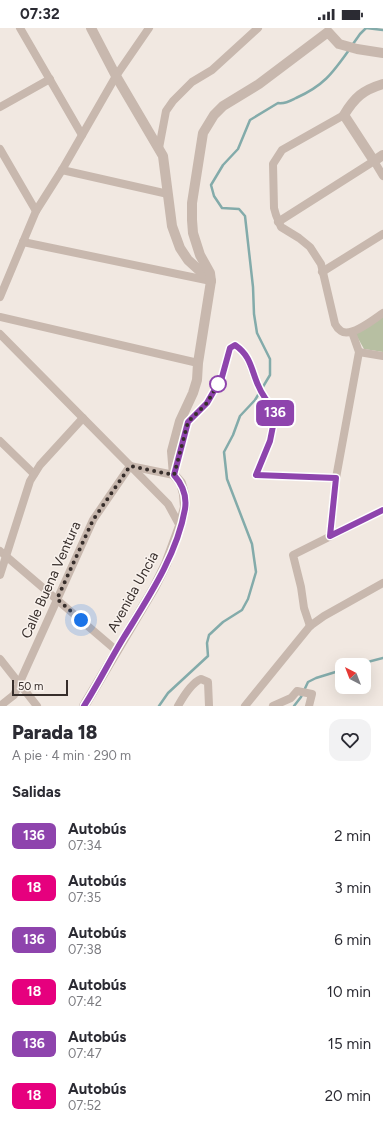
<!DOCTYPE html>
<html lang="es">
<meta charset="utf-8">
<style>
:root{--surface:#fff;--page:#f2f2f3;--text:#2b2b33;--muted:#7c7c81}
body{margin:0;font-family:Figtree,sans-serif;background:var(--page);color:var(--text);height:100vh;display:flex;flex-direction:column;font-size:15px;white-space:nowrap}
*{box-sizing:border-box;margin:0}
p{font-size:13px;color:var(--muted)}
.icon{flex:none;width:22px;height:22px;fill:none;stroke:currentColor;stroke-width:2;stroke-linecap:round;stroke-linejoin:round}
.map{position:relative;height:678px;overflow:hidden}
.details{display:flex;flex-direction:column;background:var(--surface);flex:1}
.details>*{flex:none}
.badge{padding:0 8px;border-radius:6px;font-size:14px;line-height:26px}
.needle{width:26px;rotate:318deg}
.tools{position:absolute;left:335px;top:630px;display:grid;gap:8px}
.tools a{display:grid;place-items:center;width:36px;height:36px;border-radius:8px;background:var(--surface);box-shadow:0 4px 16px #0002;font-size:20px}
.scale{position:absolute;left:12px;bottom:10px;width:56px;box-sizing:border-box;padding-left:4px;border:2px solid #372e2b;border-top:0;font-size:11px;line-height:14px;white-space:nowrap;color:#372e2b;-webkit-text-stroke:3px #f9f2ed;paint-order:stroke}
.you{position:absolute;width:20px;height:20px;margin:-10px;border:3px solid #fff;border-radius:50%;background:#1a73e8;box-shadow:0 0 0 6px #1a73e833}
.map>.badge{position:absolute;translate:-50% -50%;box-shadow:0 0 0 2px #fff}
h2{padding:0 12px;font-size:15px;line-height:36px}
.round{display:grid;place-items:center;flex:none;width:42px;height:42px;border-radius:12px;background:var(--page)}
.summary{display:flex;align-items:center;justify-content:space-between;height:68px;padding:0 12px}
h1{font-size:19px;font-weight:800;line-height:30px}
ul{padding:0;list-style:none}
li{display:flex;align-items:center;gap:12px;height:52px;padding:0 12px}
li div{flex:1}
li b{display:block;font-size:15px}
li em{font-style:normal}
li .badge{min-width:44px;font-weight:700;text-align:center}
.status{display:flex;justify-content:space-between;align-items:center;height:28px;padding:0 20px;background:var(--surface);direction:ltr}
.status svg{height:11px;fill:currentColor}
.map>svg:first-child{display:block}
.green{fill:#b7bfa2}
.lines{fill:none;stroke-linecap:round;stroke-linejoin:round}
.stream{stroke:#83abaa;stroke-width:2.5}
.minor{stroke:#c8b8ae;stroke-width:8}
.tertiary{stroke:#c8b8ae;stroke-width:10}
.line-casing{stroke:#fff;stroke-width:9}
.line{stroke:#8e44ad;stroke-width:6}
.walk{stroke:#372e2b;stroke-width:4;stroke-dasharray:0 7.2}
.stop-dot{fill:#fff;stroke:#8e44ad;stroke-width:2}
.labels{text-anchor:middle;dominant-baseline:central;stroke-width:3;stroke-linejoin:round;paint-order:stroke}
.street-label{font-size:14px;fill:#372e2b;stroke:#f9f2ed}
</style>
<div class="status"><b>07:32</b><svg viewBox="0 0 49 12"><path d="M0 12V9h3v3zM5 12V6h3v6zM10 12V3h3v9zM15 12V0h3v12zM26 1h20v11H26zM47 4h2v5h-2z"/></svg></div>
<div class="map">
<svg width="383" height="678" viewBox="0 0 383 678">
<rect width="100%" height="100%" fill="#f1e8e1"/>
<!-- green -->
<path class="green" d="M383 288V324L364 321 355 305Z"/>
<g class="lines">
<!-- stream -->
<g class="stream">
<path d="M366 0 383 2"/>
<path d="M353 16 360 6 366 0"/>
<path d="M356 637 383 630"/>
<path d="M159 678 168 665 208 628 207 615 209 607 223 594 242 582 248 571 256 544 252 516 227 451 224 424 233 407 240 388 255 372 270 347V331L257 305 254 286 253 259 245 188 239 181 222 180 214 168 211 157 223 137 238 121 250 92 278 75C285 76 290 73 296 70 323 58 332 46 349 22"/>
<path d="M294 678 301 669 308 654 316 650 342 642"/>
</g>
<!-- minor -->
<g class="minor">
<path d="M20 0 82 107"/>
<path d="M0 79 50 51"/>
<path d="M344 87 282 122 273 136 274 180 276 187 281 199 299 210 310 219 321 236 335 296C336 298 338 301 341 303 351 310 374 291 383 285"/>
<path d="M159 120 166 83 173 73 192 54 212 42 258 0"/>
<path d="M0 121 36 183"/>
<path d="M62 142 168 166"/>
<path d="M278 194 374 133 383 148"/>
<path d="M23 214 211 253"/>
<path d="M322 244 383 206"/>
<path d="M0 269 36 183 62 142 116 48 149 0"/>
<path d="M0 289 198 335"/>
<path d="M0 306 168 476 180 498"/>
<path d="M359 324 383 328"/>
<path d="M0 413 34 446"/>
<path d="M330 508 336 450 359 324 352 304"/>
<path d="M0 523 117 623"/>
<path d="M0 547 30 453 40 437 83 390"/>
<path d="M310 598 304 580 301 559 293 527 383 482"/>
<path d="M0 631 37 678"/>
<path d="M0 678 14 667 93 492 130 438 174 447 188 394 207 375 222 349 230 320 235 317C251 328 250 341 258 357 262 367 268 375 275 383L270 413 256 447 336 450"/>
<path d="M178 678C183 669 191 655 201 651L208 654 209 678"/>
<path d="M245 678 310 598 324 588 383 555"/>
<path d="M273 678 291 670 297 663 312 666 309 678"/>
</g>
<!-- tertiary -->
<g class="tertiary">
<path d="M91 0 116 48 163 128 172 198 180 220 188 232 211 253"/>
<path d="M383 56C363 62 355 69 344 87L374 133 383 127"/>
<path d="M84 678 154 560 166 536 180 498 185 479 184 466 181 455 174 447 172 423 180 393 193 365 197 352 198 335 211 253 210 245 200 227 193 205 192 192V175L203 105 214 87 223 78 259 56 328 4 339 16 357 21 383 25"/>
</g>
</g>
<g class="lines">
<defs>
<path id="line" d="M84 678C98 656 110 632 124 609 148 570 177 527 185 481 187 468 182 456 174 447L188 394 207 375 222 349 230 320 235 317C251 328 251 341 258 357 262 367 268 375 276 383L270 413 256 447 336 450 330 508 383 482"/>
</defs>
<!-- line casing -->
<use href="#line" class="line-casing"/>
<!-- line -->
<use href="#line" class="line"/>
<!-- walk -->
<path class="walk" d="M81 592 57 571 93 492 130 438 174 447 188 394 207 375 218 356"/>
</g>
<!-- markers -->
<circle class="stop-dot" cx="218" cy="356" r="8"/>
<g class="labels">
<!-- street labels -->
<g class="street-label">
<text transform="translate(51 552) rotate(-66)">Calle Buena Ventura</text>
<text transform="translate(133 564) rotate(-61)">Avenida Uncia</text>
</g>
</g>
</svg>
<div class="tools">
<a><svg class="needle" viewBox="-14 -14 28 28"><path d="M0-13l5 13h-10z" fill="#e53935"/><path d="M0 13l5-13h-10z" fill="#7c7c81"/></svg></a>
</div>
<div class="scale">50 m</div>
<div class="you" style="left:81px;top:592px"></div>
<b class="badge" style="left:275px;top:385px;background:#8e44ad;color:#fff">136</b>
</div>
<section class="details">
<div class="summary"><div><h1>Parada 18</h1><p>A pie · 4 min · 290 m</p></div><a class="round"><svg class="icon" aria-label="heart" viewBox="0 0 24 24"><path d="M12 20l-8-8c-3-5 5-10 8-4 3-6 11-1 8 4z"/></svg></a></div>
<h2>Salidas</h2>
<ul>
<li><span class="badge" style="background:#8e44ad;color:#fff">136</span><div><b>Autobús</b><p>07:34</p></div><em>2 min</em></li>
<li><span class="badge" style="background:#e6007e;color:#fff">18</span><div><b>Autobús</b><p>07:35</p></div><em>3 min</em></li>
<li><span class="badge" style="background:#8e44ad;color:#fff">136</span><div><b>Autobús</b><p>07:38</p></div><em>6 min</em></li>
<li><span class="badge" style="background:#e6007e;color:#fff">18</span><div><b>Autobús</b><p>07:42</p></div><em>10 min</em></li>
<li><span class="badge" style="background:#8e44ad;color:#fff">136</span><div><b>Autobús</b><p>07:47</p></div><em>15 min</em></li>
<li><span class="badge" style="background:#e6007e;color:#fff">18</span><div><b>Autobús</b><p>07:52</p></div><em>20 min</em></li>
</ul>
</section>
